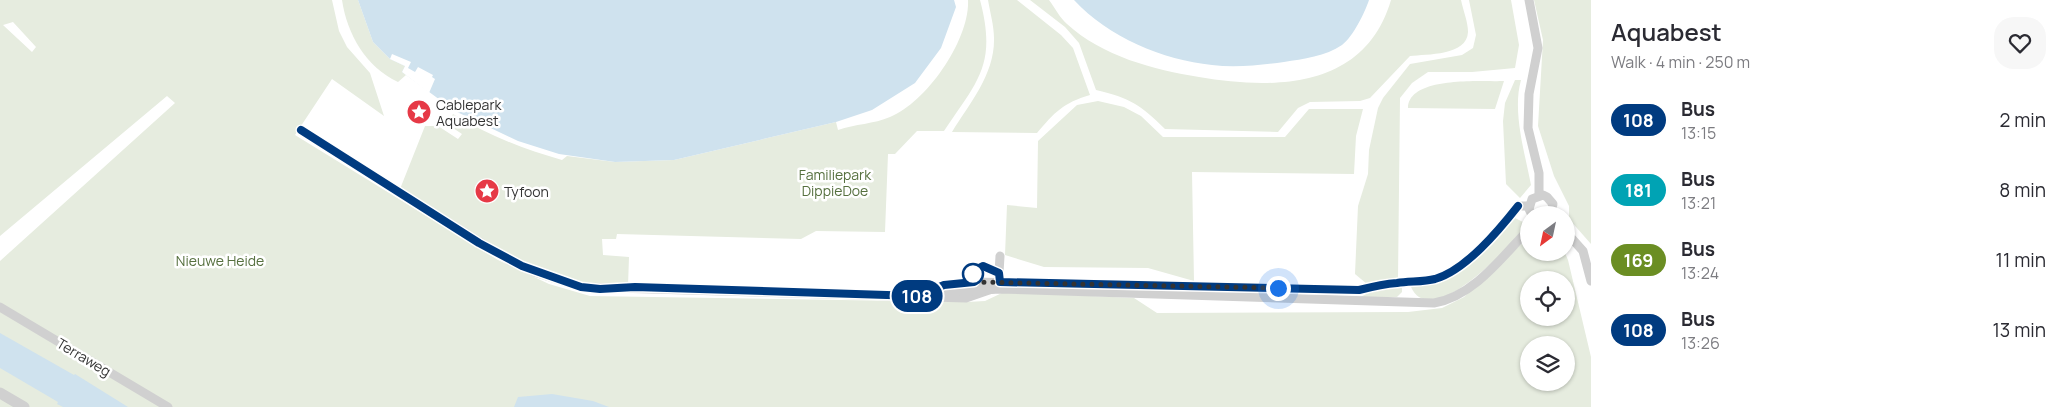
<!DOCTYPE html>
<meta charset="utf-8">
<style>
:root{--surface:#fff;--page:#f7f7f7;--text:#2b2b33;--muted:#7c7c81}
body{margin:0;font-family:Manrope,sans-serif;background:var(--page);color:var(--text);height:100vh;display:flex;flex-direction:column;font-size:19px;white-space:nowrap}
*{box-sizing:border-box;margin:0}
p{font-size:16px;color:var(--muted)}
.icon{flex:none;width:28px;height:28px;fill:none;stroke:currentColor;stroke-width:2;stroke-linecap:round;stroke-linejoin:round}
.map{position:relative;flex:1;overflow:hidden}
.panel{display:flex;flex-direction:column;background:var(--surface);width:475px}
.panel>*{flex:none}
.badge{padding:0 10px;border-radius:16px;font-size:18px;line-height:32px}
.needle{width:32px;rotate:213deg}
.tools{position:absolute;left:1520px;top:206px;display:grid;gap:10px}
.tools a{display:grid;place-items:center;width:55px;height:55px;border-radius:50%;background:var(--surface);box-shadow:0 1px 4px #0004;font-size:25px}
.you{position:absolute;width:25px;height:25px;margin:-12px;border:4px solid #fff;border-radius:50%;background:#1a73e8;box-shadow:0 0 0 8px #1a73e833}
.map>.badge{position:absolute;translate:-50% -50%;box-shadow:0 0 0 2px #fff}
.round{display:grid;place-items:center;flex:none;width:52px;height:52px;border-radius:20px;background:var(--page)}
.head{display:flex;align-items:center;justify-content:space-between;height:85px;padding:0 20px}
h1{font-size:24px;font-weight:600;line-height:38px}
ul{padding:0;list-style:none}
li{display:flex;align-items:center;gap:15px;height:70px;padding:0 20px}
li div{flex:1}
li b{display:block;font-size:19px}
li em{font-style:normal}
li .badge{min-width:55px;font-weight:700;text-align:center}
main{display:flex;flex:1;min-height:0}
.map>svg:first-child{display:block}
.green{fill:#e6ecdf;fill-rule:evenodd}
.water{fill:#cfe2ee}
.pier{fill:#fff}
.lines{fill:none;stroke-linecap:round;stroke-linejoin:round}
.minor{stroke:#d0d0d0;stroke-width:9}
.tertiary{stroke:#d0d0d0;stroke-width:11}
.line-casing{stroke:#fff;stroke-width:11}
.line{stroke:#003b80;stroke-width:8}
.walk{stroke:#333;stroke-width:5;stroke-dasharray:0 9}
.stop-dot{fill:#fff;stroke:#003b80;stroke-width:2.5}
.labels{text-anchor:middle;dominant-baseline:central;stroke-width:5;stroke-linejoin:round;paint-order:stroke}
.poi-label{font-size:14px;fill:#333;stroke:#fff;text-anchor:start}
.park-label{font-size:14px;fill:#56703f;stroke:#fff}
.street-label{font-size:14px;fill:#333;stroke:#fff}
</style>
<main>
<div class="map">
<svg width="1591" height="407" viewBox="0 0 1591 407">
<rect width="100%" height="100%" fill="#fff"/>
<!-- green -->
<g class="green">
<path d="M0 0H332L339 31 347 47 370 73 384 116 332 79 295 135 498 260 549 284 590 296 967 302 985 301 1004 292 1134 298 1157 313 1408 312 1442 308 1464 297 1529 237V252L1565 253 1568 260 1591 357V407H0V261L175 103 167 96 0 236ZM13 22 36 47 32 52 3 25ZM1529 280H1566V318H1529ZM1529 345H1566V382H1529Z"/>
<path d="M342 0H358L373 42 390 59 405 66 406 75 398 82C366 67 347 34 342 0Z"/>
<path d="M968 0H980C997 65 978 80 944 131H917L895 154H888L885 232 816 231 801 239 617 234 616 239H602L603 255 629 257 628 286C615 286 602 287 589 285 525 276 454 224 400 189L425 126H438L458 139 462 134 447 124 453 114C488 135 523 149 562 160L567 156 615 162 674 160 836 122 838 130C855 124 874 124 890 117 927 102 970 39 968 0Z"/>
<path d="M988 0H1017L1061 35 1073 48 1090 95C1063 103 1055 112 1037 133L952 132C970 103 995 74 994 38 994 26 990 12 988 0Z"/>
<path d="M1030 0H1049C1055 8 1060 18 1067 24 1102 56 1154 70 1199 77 1275 90 1365 89 1391 0H1461C1463 10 1468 22 1468 32 1467 56 1427 54 1410 56L1370 98 1360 101 1310 102 1298 108 1278 132 1165 129C1141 105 1130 98 1096 90L1079 43 1065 27Z"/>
<path d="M1469 0H1511L1519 45 1515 68 1472 72H1428L1412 83 1400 98 1398 279 1367 284 1355 274 1358 206 1368 174 1369 150 1378 108 1383 98 1410 64 1462 55 1473 48 1476 35Z"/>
<path d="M1534 0H1591V244L1569 219V206L1554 176 1538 126 1543 40Z"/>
<path d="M1515 80H1521C1512 112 1525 153 1531 185L1520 198 1506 184 1503 121 1505 103Z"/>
<path d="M1504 81 1495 109 1408 108C1409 76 1480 82 1504 81Z"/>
<path d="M1098 101 1124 107 1141 116 1163 137H1285L1309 109H1363L1356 136 1354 174 1192 172 1194 281 1148 268 1044 267 1005 255 1007 205 1037 208 1038 141 1077 105Z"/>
<path d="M1515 218 1529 225C1511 244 1432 333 1411 287L1434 284 1498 237Z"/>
<path d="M1380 288H1402V292L1397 297H1360Z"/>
</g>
<!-- water -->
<g class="water">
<path d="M358 0H954L956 7 941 48 915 83 872 110 836 122 674 160 615 162 559 154 518 141 455 111 402 72 405 66 390 59 373 42Z"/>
<path d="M1074 0H1369C1365 12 1353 37 1342 45 1326 56 1303 59 1284 62 1261 65 1236 68 1212 65 1163 60 1108 37 1074 0Z"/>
<path d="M0 333 74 375 75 374 128 407H63L57 404 58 402 0 368Z"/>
<path d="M552 394 593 401 609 407H514L518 397Z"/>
</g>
<!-- pier -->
<path class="pier" d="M392 54 411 62 408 68 415 72 418 67 433 75 432 77 435 79 429 93 402 72 405 66 390 59Z"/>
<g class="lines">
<!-- minor -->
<g class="minor">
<path d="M1529 0 1538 48 1529 94 1528 128 1539 173V195"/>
<path d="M301 130 510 261 534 272 581 287 966 298 992 289"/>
<path d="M1532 215 1529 209 1532 199 1543 195 1547 197 1553 204 1550 215"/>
<path d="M1566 232 1583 251 1591 281"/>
<path d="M999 273 1000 256"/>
<path d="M1000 282 999 273 983 266C975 269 972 273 974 282L1359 290C1374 287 1389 284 1404 282 1414 281 1426 281 1435 279 1466 270 1499 230 1519 206H1529"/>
<path d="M948 292 1000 289 1434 303C1474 296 1502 257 1529 229"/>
<path d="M920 295 944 285 974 282 978 286"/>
<path d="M0 307 168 407"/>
</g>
<!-- tertiary -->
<path class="tertiary" d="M0 393 24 407"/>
</g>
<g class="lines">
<defs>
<path id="line" d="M301 130 479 243 522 266 581 287 600 289 635 287 918 296 944 285 974 282C972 273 975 269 983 266L999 273 1000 282 1359 290C1371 287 1384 284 1397 283 1409 281 1423 282 1435 279 1466 270 1499 230 1518 206"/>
</defs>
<!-- line casing -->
<use href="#line" class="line-casing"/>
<!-- line -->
<use href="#line" class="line"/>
<!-- walk -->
<path class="walk" d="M973 274 974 282 1278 288"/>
</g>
<!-- icons -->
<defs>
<symbol id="sight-disc" viewBox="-11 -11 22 22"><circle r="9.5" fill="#e63946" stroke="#fff"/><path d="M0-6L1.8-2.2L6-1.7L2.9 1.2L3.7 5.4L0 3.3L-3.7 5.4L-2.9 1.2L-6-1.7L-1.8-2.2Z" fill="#fff"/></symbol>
</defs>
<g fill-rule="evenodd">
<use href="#sight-disc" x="405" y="98" width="28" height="28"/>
<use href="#sight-disc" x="473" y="177" width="28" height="28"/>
</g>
<!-- markers -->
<circle class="stop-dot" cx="973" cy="274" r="10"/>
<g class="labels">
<!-- poi labels -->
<g class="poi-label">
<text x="436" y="104">Cablepark<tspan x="436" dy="16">Aquabest</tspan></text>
<text x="504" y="191">Tyfoon</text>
</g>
<!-- park labels -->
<g class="park-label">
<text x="835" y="174">Familiepark<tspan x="835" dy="16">DippieDoe</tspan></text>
<text x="220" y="260">Nieuwe Heide</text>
</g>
<!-- street labels -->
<g class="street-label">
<text transform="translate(84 357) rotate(31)">Terraweg</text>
</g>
</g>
</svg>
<div class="tools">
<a><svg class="needle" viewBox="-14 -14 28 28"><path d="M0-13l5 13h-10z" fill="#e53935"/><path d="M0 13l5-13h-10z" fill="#7c7c81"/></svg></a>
<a><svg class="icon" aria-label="locate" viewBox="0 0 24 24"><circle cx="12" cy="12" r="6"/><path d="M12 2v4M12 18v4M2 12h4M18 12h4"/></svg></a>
<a><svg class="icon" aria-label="layers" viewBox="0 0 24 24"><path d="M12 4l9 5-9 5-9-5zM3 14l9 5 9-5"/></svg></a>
</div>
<div class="you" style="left:1278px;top:288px"></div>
<b class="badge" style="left:917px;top:296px;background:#003b80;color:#fff">108</b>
</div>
<section class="panel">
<div class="head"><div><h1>Aquabest</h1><p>Walk · 4 min · 250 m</p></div><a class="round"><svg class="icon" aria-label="heart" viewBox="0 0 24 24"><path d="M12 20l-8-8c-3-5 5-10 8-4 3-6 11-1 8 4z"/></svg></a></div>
<ul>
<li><span class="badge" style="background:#003b80;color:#fff">108</span><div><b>Bus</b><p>13:15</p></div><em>2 min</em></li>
<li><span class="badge" style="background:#00a3b4;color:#fff">181</span><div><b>Bus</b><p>13:21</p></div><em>8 min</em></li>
<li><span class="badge" style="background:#6b8e23;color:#fff">169</span><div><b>Bus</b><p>13:24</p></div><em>11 min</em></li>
<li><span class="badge" style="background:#003b80;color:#fff">108</span><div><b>Bus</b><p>13:26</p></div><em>13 min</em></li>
</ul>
</section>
</main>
